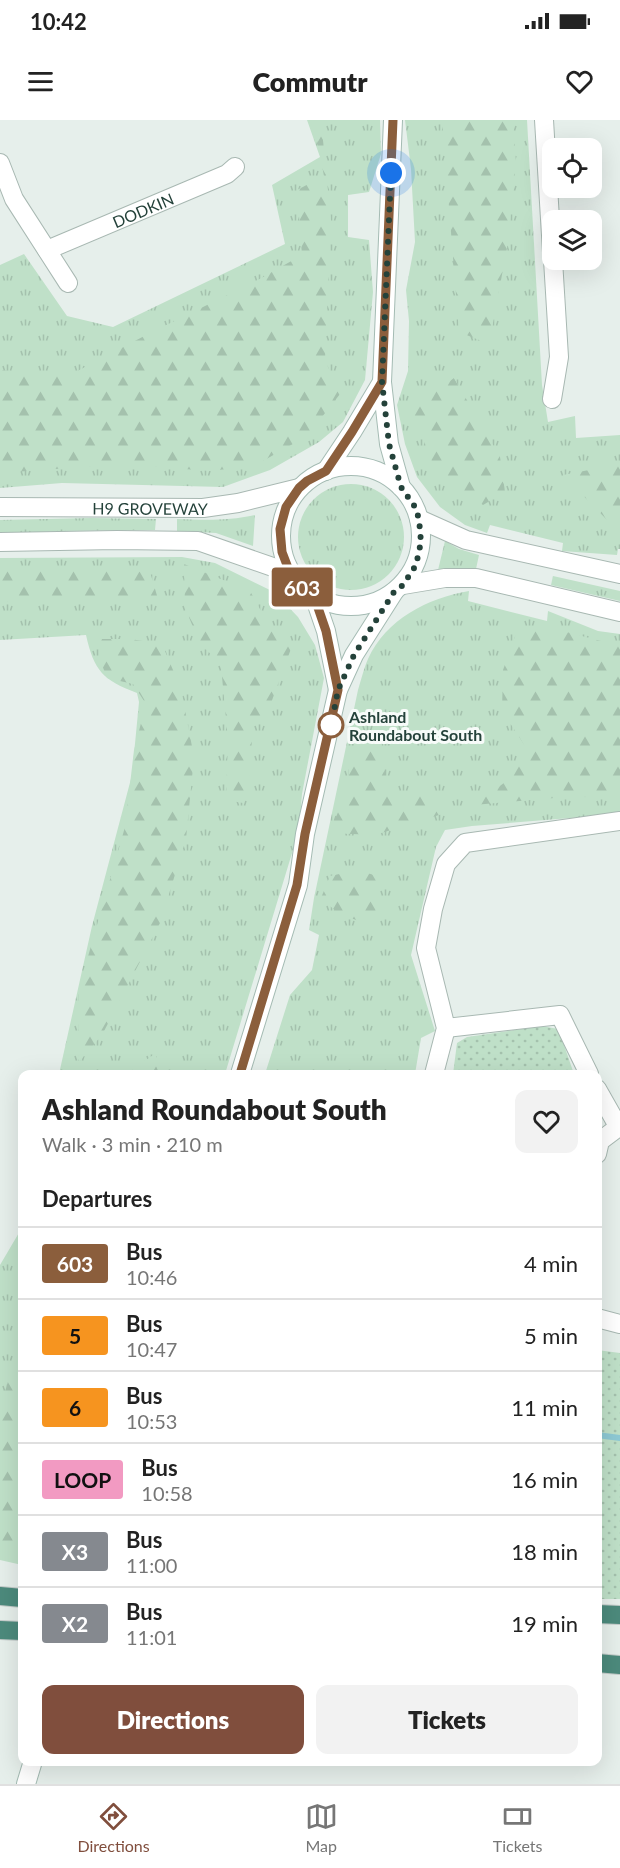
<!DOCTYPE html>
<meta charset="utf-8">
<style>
:root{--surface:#fff;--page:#f2f2f2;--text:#222;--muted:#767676;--line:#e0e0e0;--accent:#804e3d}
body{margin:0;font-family:Lato,sans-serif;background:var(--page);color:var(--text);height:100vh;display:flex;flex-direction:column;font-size:22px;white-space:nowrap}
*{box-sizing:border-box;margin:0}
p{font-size:20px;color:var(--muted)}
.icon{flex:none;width:33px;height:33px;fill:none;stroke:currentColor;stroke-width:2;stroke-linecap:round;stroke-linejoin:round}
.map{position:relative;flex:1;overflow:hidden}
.side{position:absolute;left:18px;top:950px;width:584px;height:696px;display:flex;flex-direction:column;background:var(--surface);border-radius:12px;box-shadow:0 6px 24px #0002}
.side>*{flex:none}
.badge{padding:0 12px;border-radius:4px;font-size:21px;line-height:39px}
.fabs{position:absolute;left:542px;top:18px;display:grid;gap:12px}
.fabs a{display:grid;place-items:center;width:60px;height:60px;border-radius:12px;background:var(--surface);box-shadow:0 6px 24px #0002;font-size:30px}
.you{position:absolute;width:30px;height:30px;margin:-15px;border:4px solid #fff;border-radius:50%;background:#1a73e8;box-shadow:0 0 0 9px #1a73e833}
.map>.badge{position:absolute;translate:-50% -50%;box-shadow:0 0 0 3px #fff}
h2{padding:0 24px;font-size:22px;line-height:54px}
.round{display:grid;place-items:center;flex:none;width:63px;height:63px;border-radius:12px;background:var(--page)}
.overview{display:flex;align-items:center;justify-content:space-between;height:102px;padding:0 24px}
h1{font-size:28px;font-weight:800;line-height:45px}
.button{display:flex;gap:12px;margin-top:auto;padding:12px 24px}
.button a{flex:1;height:69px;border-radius:12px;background:var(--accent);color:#fff;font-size:24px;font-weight:800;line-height:69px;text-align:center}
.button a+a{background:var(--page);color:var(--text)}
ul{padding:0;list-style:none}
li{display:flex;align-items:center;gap:18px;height:72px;padding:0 24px;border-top:2px solid var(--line)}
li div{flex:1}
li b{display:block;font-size:22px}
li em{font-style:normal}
li .badge{min-width:66px;font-weight:700;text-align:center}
.status{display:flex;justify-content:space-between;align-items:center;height:42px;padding:0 30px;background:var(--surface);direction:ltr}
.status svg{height:16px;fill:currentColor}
header{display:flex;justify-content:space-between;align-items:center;height:78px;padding:0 24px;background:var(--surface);font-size:27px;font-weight:800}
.menu{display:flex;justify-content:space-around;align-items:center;height:84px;border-top:2px solid var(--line);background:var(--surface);font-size:16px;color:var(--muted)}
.menu a{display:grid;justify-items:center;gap:3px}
.menu .on{color:var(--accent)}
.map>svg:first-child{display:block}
.grass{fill:url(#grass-tufts)}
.forest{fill:url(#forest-firs)}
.park{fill:url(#park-dots)}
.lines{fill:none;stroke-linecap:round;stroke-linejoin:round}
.stream{stroke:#8ec9d4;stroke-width:6}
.minor-casing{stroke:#a8b8b2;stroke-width:20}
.tertiary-casing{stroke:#a8b8b2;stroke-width:20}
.secondary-casing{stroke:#a4bbb3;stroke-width:20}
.trunk-casing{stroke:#c2cac8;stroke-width:20}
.minor{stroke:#fff;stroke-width:18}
.tertiary{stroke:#fff;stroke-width:18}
.secondary{stroke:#fff;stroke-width:18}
.trunk{stroke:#4c8a7c;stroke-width:18}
.line-casing{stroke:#fff;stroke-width:14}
.line{stroke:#8b5e3c;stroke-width:9}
.walk{stroke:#24423a;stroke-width:6;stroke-dasharray:0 10.8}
.stop-dot{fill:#fff;stroke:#8b5e3c;stroke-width:3}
.labels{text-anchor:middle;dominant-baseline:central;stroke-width:6;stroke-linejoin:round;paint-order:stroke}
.street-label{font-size:16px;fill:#24423a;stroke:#f7fbf9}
.stop-label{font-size:16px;font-weight:bold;fill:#24423a;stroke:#f7fbf9;text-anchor:start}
</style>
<div class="status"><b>10:42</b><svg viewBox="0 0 49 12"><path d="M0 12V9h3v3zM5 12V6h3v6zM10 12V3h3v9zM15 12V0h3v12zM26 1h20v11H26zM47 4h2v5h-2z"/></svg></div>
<header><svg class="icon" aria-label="menu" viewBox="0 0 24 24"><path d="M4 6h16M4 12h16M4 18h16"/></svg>Commutr<svg class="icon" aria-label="heart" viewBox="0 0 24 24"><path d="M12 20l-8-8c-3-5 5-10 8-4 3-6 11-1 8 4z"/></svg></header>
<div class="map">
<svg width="620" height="1664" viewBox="0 0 620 1664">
<defs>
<pattern id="grass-tufts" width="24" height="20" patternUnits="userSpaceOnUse" patternTransform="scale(1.5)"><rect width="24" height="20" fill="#bfe0c8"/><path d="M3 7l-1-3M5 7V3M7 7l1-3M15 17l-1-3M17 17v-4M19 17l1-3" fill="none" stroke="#a4c1ad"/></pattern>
<pattern id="forest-firs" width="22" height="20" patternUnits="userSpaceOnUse" patternTransform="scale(1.5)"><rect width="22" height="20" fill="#bfe0c8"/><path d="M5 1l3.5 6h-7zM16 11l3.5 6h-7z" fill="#a4c1ad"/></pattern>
<pattern id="park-dots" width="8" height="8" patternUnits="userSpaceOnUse" patternTransform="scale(1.5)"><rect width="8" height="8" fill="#bfe0c8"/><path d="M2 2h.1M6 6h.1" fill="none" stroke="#a4c1ad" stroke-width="1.8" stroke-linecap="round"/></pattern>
</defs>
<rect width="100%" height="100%" fill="#e6efeb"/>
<!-- grass -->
<g class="grass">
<path d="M307 0H380L381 34 369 72 348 75V117L369 120 373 172 365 260 343 302 319 322 270 350 223 367 62 363 0 368V145L24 134 67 196 113 207 285 124 272 65 320 37Z"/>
<path d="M405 0H527L542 265 548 302 575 296 576 318 620 315V429H618L617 435 562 431 563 423 490 405 487 413 465 405 440 387 417 357 405 324 397 285 408 251 409 201 406 170 415 122 411 49Z"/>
<circle cx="351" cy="417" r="53"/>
<path d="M255 395 253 426 216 413 177 411V399C204 400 228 401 255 395Z"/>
<path d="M91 398 156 399 155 410 59 411 0 414V400Z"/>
<path d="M445 421 459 429 479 435 476 449 438 450Z"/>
<path d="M182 437 215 443 274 472 298 497 315 525 324 558 302 674 299 710 225 954H59L92 806 132 655 139 582 137 573C103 560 94 551 86 515L0 520V438Z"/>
<path d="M553 456 620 471V481L551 465Z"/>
<path d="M469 471 468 481 547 501 548 491 598 511 620 514V694L472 706 445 710 436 727 411 835 435 911 421 918 415 954H265L290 875 312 850 319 815 309 810 314 778 358 570C361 560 364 548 368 539 386 499 428 478 469 471Z"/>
<path d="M22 1101V1445L0 1440V1145L20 1111Z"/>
</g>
<!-- forest -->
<g class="forest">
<path d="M313 0H321L331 101 325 240 340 274 307 316 254 346 209 351 124 344 0 353V250L66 257 150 213 256 161 302 135 297 70 324 56Z"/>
<path d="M442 0H513L516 43 507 128 489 224 459 212Z"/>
<path d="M454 258 500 337 505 372 483 385 435 350 412 289Z"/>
<path d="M620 344V406L611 404 563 355Z"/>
<path d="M184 444 250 471 271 509 292 526 271 583 253 605 249 660 243 683 226 680 228 620 221 546 199 521 185 488Z"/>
<path d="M0 446H49L150 452 158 479 60 477 0 482Z"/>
<path d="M518 508 559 510 620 526V676L554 678 474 685 508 660 529 632 502 591 503 550Z"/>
<path d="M99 519H130L162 524 181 569 194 637 186 719 160 803 102 915 78 943 79 868 125 707 134 630 146 584 133 564 107 558 99 537Z"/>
<path d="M381 617 386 662 395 674 445 673 442 694 375 715 329 713 349 667V643L366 624Z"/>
<path d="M358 750 380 757 375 796 368 804 339 794 321 778 330 756Z"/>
<path d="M156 933 158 954H126Z"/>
<path d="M22 1216V1426L0 1428V1288Z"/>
</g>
<!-- park -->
<g class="park">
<path d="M542 906 558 909 567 921 564 925 574 954H453L457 923 467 917Z"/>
<path d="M597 1230 620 1233V1479H597Z"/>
</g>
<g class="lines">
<!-- stream -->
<path class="stream" d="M597 1315 620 1318"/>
<defs>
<g id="minor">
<path d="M544 0 552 132"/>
<path d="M0 43 14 79 68 163"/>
<path id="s1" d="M47 130 227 54 235 47"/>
<path d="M552 279 559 237 553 140"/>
<path d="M446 908 560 895 589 954"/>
<path d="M434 954 446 908 426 828 433 789 446 744 465 723 620 701"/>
<path d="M597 969 618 1006"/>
<path d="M597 1034 600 1021 620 1006"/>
<path d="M597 1198 620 1204"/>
</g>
<g id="tertiary">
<path id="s2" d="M0 387 203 388 238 383 299 368"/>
<path d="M419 399 466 420 620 454"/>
<path d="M0 422 117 420 198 421 290 453"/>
<path d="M403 465 445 458H476L620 492"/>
</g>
<g id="secondary">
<path d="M393 0 382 262 389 324 401 367"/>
<circle cx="351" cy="416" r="70"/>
<path d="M326 351 352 312 382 262"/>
<path d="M314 476 326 511 338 570"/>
<path d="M240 954 298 765 305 714 338 570 354 535 394 472"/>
<path d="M26 1664 33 1641"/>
</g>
<g id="trunk">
<path d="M0 1476 22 1478"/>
<path d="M597 1494 620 1495"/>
<path d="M0 1510 22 1511"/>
<path d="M597 1543 620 1545"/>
</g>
</defs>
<!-- minor casing -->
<use href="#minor" class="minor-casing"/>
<!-- tertiary casing -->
<use href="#tertiary" class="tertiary-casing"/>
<!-- secondary casing -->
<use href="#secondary" class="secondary-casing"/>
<!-- trunk casing -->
<use href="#trunk" class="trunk-casing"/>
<!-- minor -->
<use href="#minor" class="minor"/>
<!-- tertiary -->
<use href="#tertiary" class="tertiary"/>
<!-- secondary -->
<use href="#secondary" class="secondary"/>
<!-- trunk -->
<use href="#trunk" class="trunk"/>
</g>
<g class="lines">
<defs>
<path id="line" d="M240 954 297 765 305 714 338 570 326 511 314 476 301 466 290 453 282 432 280 409 286 387 299 368 307 361 326 351 352 312 382 262 393 0"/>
</defs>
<!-- line casing -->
<use href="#line" class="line-casing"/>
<!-- line -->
<use href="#line" class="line"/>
<!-- walk -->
<path class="walk" d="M331 605 330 612 338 570 354 535 394 472 403 465 416 445 421 422 419 399 415 387 401 367 389 324 382 262 391 53"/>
</g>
<!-- markers -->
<circle class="stop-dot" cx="331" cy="605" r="12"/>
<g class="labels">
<!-- street labels -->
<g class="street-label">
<text stroke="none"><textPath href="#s1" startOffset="104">DODKIN</textPath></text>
<text stroke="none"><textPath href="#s2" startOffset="150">H9 GROVEWAY</textPath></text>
</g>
<!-- stop labels -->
<g class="stop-label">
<text x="349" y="596">Ashland<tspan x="349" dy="18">Roundabout South</tspan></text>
</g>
</g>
</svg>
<div class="fabs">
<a><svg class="icon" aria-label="locate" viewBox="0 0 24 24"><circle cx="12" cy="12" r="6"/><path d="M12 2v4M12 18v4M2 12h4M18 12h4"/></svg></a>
<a><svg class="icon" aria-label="layers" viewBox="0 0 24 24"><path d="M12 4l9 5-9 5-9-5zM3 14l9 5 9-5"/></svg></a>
</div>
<div class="you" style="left:391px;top:53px"></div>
<b class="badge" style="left:302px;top:467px;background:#8b5e3c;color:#fff">603</b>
<section class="side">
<div class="overview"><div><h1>Ashland Roundabout South</h1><p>Walk · 3 min · 210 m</p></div><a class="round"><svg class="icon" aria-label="heart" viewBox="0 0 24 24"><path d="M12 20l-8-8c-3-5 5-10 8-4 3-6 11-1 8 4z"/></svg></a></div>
<h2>Departures</h2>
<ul>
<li><span class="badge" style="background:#8b5e3c;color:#fff">603</span><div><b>Bus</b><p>10:46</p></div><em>4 min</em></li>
<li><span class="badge" style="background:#f6941f;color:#111">5</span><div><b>Bus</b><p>10:47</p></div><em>5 min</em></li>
<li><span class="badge" style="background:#f6941f;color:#111">6</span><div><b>Bus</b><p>10:53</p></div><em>11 min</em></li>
<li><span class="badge" style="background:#f29ac2;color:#111">LOOP</span><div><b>Bus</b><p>10:58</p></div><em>16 min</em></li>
<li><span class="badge" style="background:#85898f;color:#fff">X3</span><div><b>Bus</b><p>11:00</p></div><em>18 min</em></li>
<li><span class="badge" style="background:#85898f;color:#fff">X2</span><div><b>Bus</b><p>11:01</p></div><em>19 min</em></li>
</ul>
<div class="button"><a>Directions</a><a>Tickets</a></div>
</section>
</div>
<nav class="menu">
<a class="on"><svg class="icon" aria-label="directions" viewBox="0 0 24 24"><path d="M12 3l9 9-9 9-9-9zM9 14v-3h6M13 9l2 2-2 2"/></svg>Directions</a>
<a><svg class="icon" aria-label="map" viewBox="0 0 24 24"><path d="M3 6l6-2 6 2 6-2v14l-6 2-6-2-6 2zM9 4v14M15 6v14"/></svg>Map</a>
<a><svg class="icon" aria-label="tickets" viewBox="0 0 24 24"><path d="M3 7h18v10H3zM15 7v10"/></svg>Tickets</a>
</nav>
